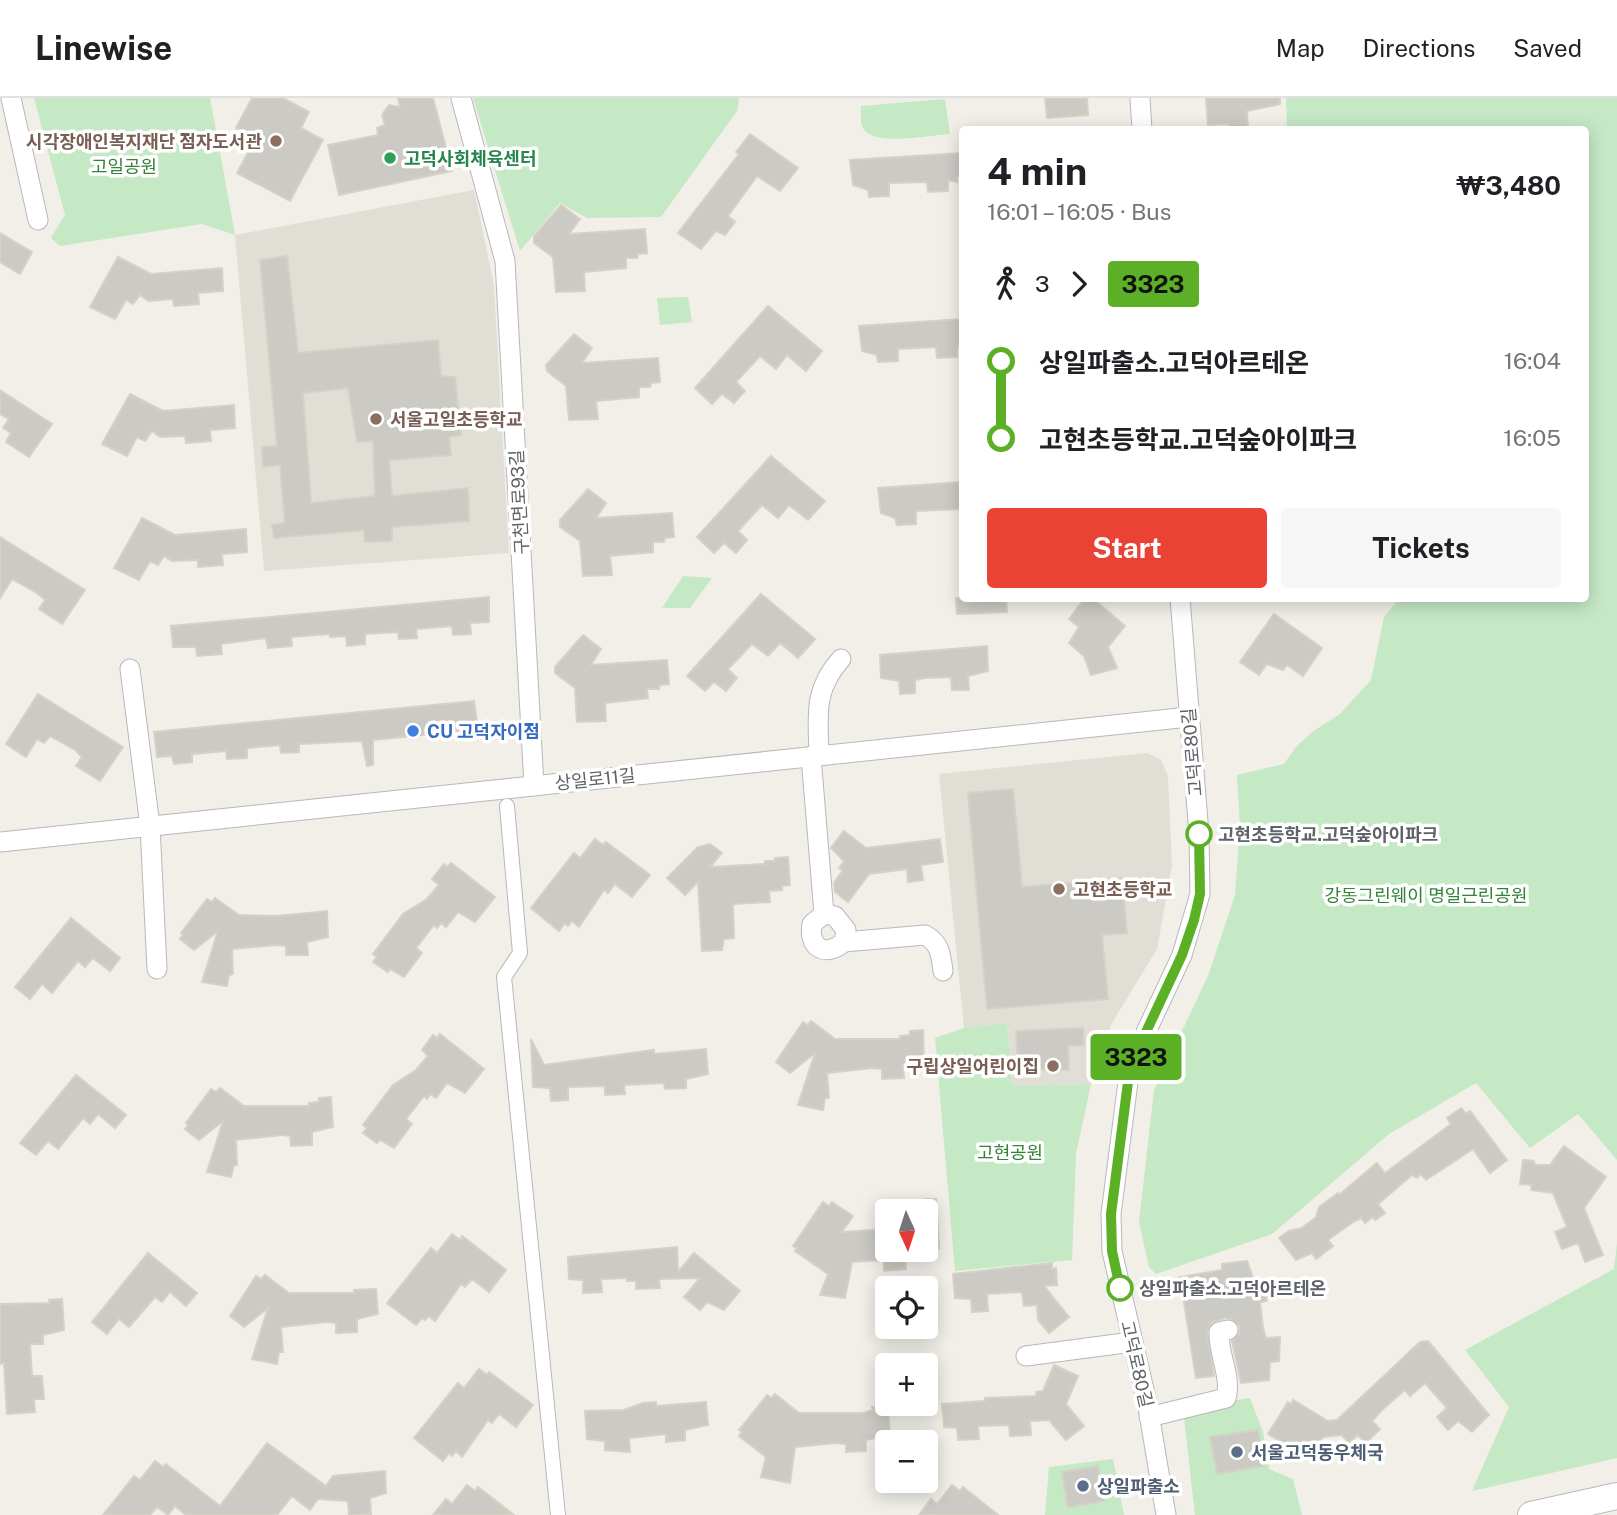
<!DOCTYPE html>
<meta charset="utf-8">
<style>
:root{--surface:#fff;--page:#f6f6f6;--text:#202124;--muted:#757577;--line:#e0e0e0;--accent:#ea4335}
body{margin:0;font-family:"Public Sans","Noto Sans KR",sans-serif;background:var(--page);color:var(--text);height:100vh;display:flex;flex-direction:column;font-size:26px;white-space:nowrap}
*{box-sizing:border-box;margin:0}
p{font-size:23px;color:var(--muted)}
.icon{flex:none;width:38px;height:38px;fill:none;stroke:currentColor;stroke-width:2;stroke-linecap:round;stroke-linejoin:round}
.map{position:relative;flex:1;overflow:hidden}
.sheet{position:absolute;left:959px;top:28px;width:630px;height:476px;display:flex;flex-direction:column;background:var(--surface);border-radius:7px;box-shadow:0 4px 18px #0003}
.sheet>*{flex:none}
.badge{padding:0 14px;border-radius:5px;font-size:24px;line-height:46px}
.needle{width:46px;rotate:177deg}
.controls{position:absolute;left:875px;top:1101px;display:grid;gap:14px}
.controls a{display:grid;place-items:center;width:63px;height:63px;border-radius:7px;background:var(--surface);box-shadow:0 4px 18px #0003;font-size:35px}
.map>.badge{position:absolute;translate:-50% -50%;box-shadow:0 0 0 4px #fff}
.legs{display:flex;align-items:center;gap:10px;height:77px;padding:0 28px;font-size:23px}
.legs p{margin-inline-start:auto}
.summary{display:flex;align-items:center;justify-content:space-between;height:119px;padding:0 28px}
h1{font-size:38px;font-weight:700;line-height:52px}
.primary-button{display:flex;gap:14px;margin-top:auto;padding:14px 28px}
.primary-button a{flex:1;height:80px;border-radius:7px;background:var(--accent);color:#fff;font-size:28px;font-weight:700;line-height:80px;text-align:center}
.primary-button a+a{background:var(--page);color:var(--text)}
ul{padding:0 28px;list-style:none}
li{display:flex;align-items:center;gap:24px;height:77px;font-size:26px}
li i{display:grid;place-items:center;width:10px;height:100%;margin:0 9px;background:currentColor}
li i::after{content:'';width:18px;height:18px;margin:-9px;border:5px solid;border-radius:50%;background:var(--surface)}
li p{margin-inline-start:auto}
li:first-child i{background:linear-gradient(#0000 50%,currentColor 0)}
li:last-child i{background:linear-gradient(currentColor 50%,#0000 0)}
header{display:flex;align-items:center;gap:42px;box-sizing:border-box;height:98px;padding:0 35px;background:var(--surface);border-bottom:2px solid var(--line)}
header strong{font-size:33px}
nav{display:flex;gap:38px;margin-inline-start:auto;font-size:24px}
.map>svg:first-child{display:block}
.education{fill:#e1ded6}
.green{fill:#c5e8c5}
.building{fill:#cccac5;stroke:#d6d1c6;stroke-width:2;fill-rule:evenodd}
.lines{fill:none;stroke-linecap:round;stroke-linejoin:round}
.pedestrian-casing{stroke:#b5b8bc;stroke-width:16}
.minor-casing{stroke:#b5b8bc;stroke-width:21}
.secondary-casing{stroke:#b6babf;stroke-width:28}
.pedestrian{stroke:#fff;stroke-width:14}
.minor{stroke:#fff;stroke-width:19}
.secondary{stroke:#fff;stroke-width:26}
.line-1-casing{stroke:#fff;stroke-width:16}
.line-1{stroke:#5bb025;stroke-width:10}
.education-dot{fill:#8d6e63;stroke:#fff;stroke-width:2.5}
.leisure-dot{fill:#2e9e5b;stroke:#fff;stroke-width:2.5}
.shop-dot{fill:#3f7fe0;stroke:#fff;stroke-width:2.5}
.stop-1-dot{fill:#fff;stroke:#5bb025;stroke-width:3.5}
.service-dot{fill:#5c6f8a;stroke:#fff;stroke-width:2.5}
.labels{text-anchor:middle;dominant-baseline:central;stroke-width:7;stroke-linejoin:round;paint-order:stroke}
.education-label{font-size:18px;font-weight:bold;fill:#785e54;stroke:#fff;text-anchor:end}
.leisure-label{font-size:18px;font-weight:bold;fill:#27864d;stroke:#fff;text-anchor:start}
.park-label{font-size:18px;fill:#348238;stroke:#fff}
.street-label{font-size:18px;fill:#5f6368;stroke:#fff}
.shop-label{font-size:18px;font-weight:bold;fill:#366cbe;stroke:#fff;text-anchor:start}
.stop-label{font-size:18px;font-weight:bold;fill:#5f6368;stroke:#fff;text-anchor:start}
.service-label{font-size:18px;font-weight:bold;fill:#4e5e75;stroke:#fff;text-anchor:start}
</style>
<header>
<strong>Linewise</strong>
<nav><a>Map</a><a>Directions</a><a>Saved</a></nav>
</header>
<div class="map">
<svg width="1617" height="1417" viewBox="0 0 1617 1417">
<rect width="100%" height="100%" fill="#f1efe8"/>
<!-- education -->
<g class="education">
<path d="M474 92 494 187 509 455 264 473 235 137Z"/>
<path d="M1147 655 1161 662 1168 678 1172 768 1157 851 1112 925 1100 951 1091 986 1012 988 1007 925 964 930 939 676Z"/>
</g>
<!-- green -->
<g class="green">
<path d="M34 0H210L235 137 202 126 60 148 51 140 65 117Z"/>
<path d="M473 0H739L737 13 661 119 587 120 560 105 520 153Z"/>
<path d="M1286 0H1617V1062L1578 1016 1530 1050 1476 985 1389 1036 1272 1136 1156 1176 1149 1169 1139 1124 1154 992 1208 878 1235 797 1240 728 1237 677 1284 666 1295 650 1312 634 1340 616 1371 582 1384 519 1399 501 1586 500V32L1287 31Z"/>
<path d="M945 1 950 36C931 37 872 49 863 30 860 25 861 14 861 8Z"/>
<path d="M688 199 692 224 660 227 657 200Z"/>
<path d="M683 478 712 480 690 510H662Z"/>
<path d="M1007 925 1012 988 1091 986 1076 1056 1072 1162 955 1173 935 940 964 930Z"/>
<path d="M1617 1145V1360L1472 1393 1509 1309 1465 1252 1614 1171Z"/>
<path d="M1250 1300 1263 1334 1269 1371 1293 1381 1302 1417H1195L1183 1311Z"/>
<path d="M1113 1361 1124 1417H1045L1049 1369Z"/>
</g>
<!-- building -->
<g class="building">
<path d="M252 0H283L309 14 301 30 323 42 290 103 237 75 256 40 236 30Z"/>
<path d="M398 0H433L452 73 339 97 328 47 378 37 377 30 385 27 382 17 389 7 400 9Z"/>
<path d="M1045 0H1087L1088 17 1047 20Z"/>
<path d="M1206 0H1280V6L1247 13 1248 32H1230L1229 26 1208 27Z"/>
<path d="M750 36 798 70 780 93 757 78 728 118 735 124 725 137 716 133 701 151 678 135 739 56 736 54Z"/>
<path d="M962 55V78H957V84L948 82V93L928 94 927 84 889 85V98L869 99 868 92 853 87 850 62Z"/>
<path d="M561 107 580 121 569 136 645 131 647 155 638 156 637 160H626V170L584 174 585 193 556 194 553 159 534 145V138Z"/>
<path d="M0 135 32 154 20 176 0 164Z"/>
<path d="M287 158 298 255 438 242 441 278 455 279 461 337 449 339 451 357 389 362 392 398 468 390 469 423 392 429V443L365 444 364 432 274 440 272 427 285 425 280 367 263 369 262 349 277 348 260 162ZM348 290 357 344 373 343 375 398 311 405 303 295Z"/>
<path d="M118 159 151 176 222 170 223 193 198 195 199 206 174 208 173 201 148 203 140 197 133 206 126 202 115 221 90 209Z"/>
<path d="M768 208 822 253 806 273 787 257 776 271 760 258 736 284 745 293 734 305 722 296 712 306 695 290Z"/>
<path d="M962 221V249L957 248V259L937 260 936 249 898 251V263L878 264 877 257 862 253 859 228Z"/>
<path d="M574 236 592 250 582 265 658 260 660 284 651 285 650 289H639V299L596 303 598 321 569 322 566 288 547 273 546 267Z"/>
<path d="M0 292 52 326 29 359 6 344 11 335 3 330 9 321 0 316Z"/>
<path d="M130 296 163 313 234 307 235 330 210 332 211 343 186 345 185 338 160 339 152 333 145 343 137 339 127 358 102 346Z"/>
<path d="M771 358 825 403 808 422 789 407 778 420 762 407 738 433 747 442 736 455 724 445 714 455 697 439Z"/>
<path d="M962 384V411L916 413V426L897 427 895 420 881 415 878 390Z"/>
<path d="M588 391 606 405 596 420 672 415 674 439 665 440 664 444H653V454L610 458 612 477 583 478 580 443 560 429V422Z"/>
<path d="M142 420 175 437 246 431 247 454 222 456 223 467 198 469V462L172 463 164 458 158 467 150 463 139 482 114 470Z"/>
<path d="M0 439 85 492 62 526 39 511 45 502 37 495 12 481 0 500Z"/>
<path d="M761 496 815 541 798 560 780 545 768 558 752 546 728 571 737 580 726 593 714 584 705 593 687 578Z"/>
<path d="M489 499V524L470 525 471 536 453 537 452 528 416 531 417 540 399 541 398 534 365 536V546L347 548 346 538 330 539V536L291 539 292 548 268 550 266 540 221 546 222 556 197 558 196 549H173L171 528Z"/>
<path d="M956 500H1006L1007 514 957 516Z"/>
<path d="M1085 500H1092L1125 528 1108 549 1117 570 1091 577 1084 558 1069 545 1079 529 1069 521Z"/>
<path d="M1274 516 1322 550 1303 578 1287 567 1283 572 1267 566 1259 577 1240 564Z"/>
<path d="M583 537 601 551 591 567 667 562 669 586 660 587 659 591H647L648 600 605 605 606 623 577 624 575 590 555 575V569Z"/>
<path d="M987 548 988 573 968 578 969 592H952L951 579 925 580 915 582V595L900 596 899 583 881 580 880 557Z"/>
<path d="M38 596 123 649 100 683 76 668 82 659 75 652 50 638 44 645 37 641 26 659 6 646Z"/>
<path d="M474 603 478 631 373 642V667L367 668 362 643 299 646V654L281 655 280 647 247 650V660L227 661 226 653 192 656V664L174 666 172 658 157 659 154 634Z"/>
<path d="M1013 691 1022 789 1122 780 1127 835 1102 837 1108 901 987 911 968 695Z"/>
<path d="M844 733 866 750 940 741 943 764 921 767 923 782 908 784 907 771 869 776 848 804 835 794 834 785 843 772 839 770 844 763 831 750Z"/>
<path d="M595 741 603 747 606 744 650 777 632 799 615 786 608 795 604 792 579 829 572 823 568 828 565 825 559 833 531 810 574 755 580 760Z"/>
<path d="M710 746 722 755 710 769 765 766V763H775V760L788 759 790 787 782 788V792L769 793 770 804 733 806 734 840 724 841 722 852 702 853 698 784 685 797 667 780 698 749Z"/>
<path d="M451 765 495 799 475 824 458 814 446 829 441 825 437 830 434 827 416 850 422 855 404 879 390 871 388 874 373 864 377 859 373 856 403 816 427 801 439 787 432 781 444 766 447 769Z"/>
<path d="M215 800 239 817 277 818 327 813 328 839 307 844 308 857H286V848L277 847 232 851 233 876 229 877 227 888 202 884 218 833 194 852 180 841 183 837 181 835 207 801 212 804Z"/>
<path d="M71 820 120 860 110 873 93 860 85 869 78 863 52 895 42 886 30 901 15 889Z"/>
<path d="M811 923 835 941H900V938L910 937V933L923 932 924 962 903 967 904 980 882 981V971L873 970 827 975 829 1000H825L823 1012 798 1007 815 955 790 975 776 964 803 924 808 927Z"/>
<path d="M1083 930 1084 947 1068 948 1069 972 1018 971 1016 933Z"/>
<path d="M440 936 484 971 465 995 447 985 436 1000 430 996 427 1001 424 998 406 1021 412 1026 394 1050 380 1042 377 1045 363 1035 367 1030 363 1027 393 987 416 972 428 958 422 952 433 937 437 940Z"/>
<path d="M531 941 544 967 654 952V956L706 951 708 976 686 981V990L665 991 664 985 624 987 625 996 605 997V988L568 989V1002L551 1003 550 990 533 989Z"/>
<path d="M76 977 126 1017 115 1030 98 1016 90 1026 83 1020 58 1051 48 1043 36 1057 20 1045Z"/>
<path d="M220 990 244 1008H309V1005L319 1004V1000L331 999 333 1029 312 1034V1047L291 1048 290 1038 282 1037 236 1042 237 1067H234L231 1079 207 1074 223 1023 199 1042 185 1031 188 1027 186 1025 211 991 216 994Z"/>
<path d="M1461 1010 1466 1016 1470 1013 1507 1062 1490 1075 1473 1051 1426 1082 1421 1076 1417 1080 1412 1077 1378 1106 1385 1115 1375 1122 1373 1119 1365 1125 1361 1120 1353 1124 1328 1142 1333 1148 1316 1161 1312 1155 1296 1162 1279 1140 1289 1133 1302 1130 1316 1119 1319 1109 1338 1095 1339 1097 1377 1065 1385 1075 1451 1026 1447 1020Z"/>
<path d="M1564 1048 1606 1079 1584 1110 1603 1157 1585 1164 1578 1145 1562 1151 1555 1134 1567 1129 1553 1095 1531 1092 1532 1087 1520 1086 1523 1062 1534 1063 1535 1067H1550Z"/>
<path d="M926 1101H936L939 1150 926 1151Z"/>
<path d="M823 1104 829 1108 832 1104 853 1118 842 1134 887 1131V1152H904L906 1171 884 1173V1162L852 1164 845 1200 820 1197 828 1176 795 1153 797 1150 793 1148Z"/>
<path d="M452 1136 460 1142 462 1138 506 1172 489 1194 472 1181 465 1189 461 1186 435 1223 429 1218 425 1222 422 1220 416 1227 387 1205 431 1150 437 1155Z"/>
<path d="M677 1149 678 1174 694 1155 740 1193 724 1212 707 1204 700 1212 684 1199 700 1180 659 1181 660 1190 636 1191V1183H627V1180L601 1181 602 1194 583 1195V1182L569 1181 568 1159Z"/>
<path d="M148 1155 197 1195 186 1208 170 1194 162 1204 155 1199 129 1229 119 1221 107 1236 92 1224Z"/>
<path d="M1247 1163 1255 1185 1265 1184 1267 1203 1260 1204 1263 1230 1266 1240 1280 1239 1279 1263 1270 1264 1269 1282 1241 1285 1232 1243 1239 1236 1240 1229 1232 1221 1225 1220 1212 1224 1207 1234 1214 1278 1196 1280 1180 1179 1222 1172V1166Z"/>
<path d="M1052 1165V1171L1056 1170 1057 1187 1044 1188 1069 1219 1049 1235 1038 1222 1037 1207 1024 1208 1022 1194 987 1196 988 1213 972 1214 971 1201 955 1200 953 1176Z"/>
<path d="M265 1177 289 1195H354V1192L376 1191 378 1216 357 1221V1234L336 1235V1225L327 1224 281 1229 283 1254H279L277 1266 252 1261 268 1210 244 1229 230 1218 256 1178 261 1181Z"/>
<path d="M62 1201 64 1232 43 1237V1246H30L32 1278H42L44 1301H34L35 1314 7 1316 4 1265 0 1266V1206L50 1205 49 1202Z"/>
<path d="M1428 1243 1489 1317 1472 1334 1458 1323 1448 1332 1437 1319 1447 1310 1425 1285 1410 1298 1405 1292 1383 1311 1372 1323 1380 1331 1366 1345 1358 1337 1349 1345 1342 1337 1323 1339 1316 1350 1303 1342 1296 1353 1268 1336 1288 1304 1291 1306 1293 1302 1328 1323 1337 1322 1420 1244Z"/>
<path d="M1054 1267 1078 1278 1066 1306 1084 1328 1066 1342 1049 1322 1030 1323 1031 1337 1010 1338 1009 1327 978 1328 979 1341 958 1342 957 1330 944 1329 942 1306 985 1303V1300L1036 1298V1294L1043 1293Z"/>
<path d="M479 1271 487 1277 489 1274 533 1307 516 1329 499 1316 492 1325 488 1322 462 1359 456 1353 452 1358 449 1355 443 1363 414 1340 458 1285 464 1290Z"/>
<path d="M775 1296 799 1315H863L873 1312 872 1309 888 1308 890 1337 866 1342V1353L846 1354V1346L836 1345 795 1349 790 1385 761 1379 766 1359 739 1338 742 1334 739 1332 767 1297 771 1300Z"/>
<path d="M656 1304V1308L706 1304 708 1327 685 1332V1342L666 1344V1336L629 1340 630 1354 605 1352V1343L587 1341 585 1313 624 1312 643 1305Z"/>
<path d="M1258 1332 1264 1368 1217 1376 1210 1339Z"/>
<path d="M267 1345 326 1388 333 1378 385 1373 386 1395 370 1400 371 1416 355 1417H349L348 1403 318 1401 310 1412 292 1398 277 1417H186L175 1408 168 1417 157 1409 150 1417H103L134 1378 140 1382 155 1363 163 1369 166 1366 220 1408Z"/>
<path d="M1098 1368 1104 1403 1068 1409 1062 1374Z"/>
<path d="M467 1387 475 1393 478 1389 514 1417H433L446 1401 452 1406Z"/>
<path d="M952 1387 960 1393 963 1389 998 1417H919L931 1401 937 1406Z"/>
</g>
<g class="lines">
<defs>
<path id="pedestrian" d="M507 708 520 855 504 879 558 1417"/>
<g id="minor">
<path d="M11 0 38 122"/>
<path d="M461 0 505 163 534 688"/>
<path d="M1140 0 1142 32"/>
<path d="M130 571 150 728 157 871"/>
<path d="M819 657C818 618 813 592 841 561"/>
<path d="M811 658 824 816 812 826C808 850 825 860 844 844L846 832 835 818 824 816"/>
<path d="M0 744 1189 619"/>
<path d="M844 844 925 837C940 845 941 857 943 873"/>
<path d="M1026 1258 1132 1244"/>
<path d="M1149 1319 1226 1300C1232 1279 1218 1256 1219 1234L1228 1232"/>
<path d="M1166 1417 1148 1309 1112 1153 1111 1116 1128 984 1139 949 1182 857 1200 796 1199 736 1180 500"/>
</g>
<path id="secondary" d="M1531 1417 1617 1398"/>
</defs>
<!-- pedestrian casing -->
<use href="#pedestrian" class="pedestrian-casing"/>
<!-- minor casing -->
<use href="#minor" class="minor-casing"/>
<!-- secondary casing -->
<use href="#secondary" class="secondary-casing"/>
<!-- pedestrian -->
<use href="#pedestrian" class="pedestrian"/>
<!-- minor -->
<use href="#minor" class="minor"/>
<!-- secondary -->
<use href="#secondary" class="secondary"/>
</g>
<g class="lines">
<defs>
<path id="line-1" d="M1120 1190 1112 1153 1111 1116 1128 984 1139 949 1182 857 1194 822 1200 796 1199 736"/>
</defs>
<!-- line-1 casing -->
<use href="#line-1" class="line-1-casing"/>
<!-- line-1 -->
<use href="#line-1" class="line-1"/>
</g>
<!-- markers -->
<g class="education-dot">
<circle cx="276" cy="43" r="7"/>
<circle cx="376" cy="321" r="7"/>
<circle cx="1059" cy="791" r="7"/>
<circle cx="1053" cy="968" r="7"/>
</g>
<circle class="leisure-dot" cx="390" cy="60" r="7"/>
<circle class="shop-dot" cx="413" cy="633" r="7"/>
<g class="stop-1-dot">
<circle cx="1199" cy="736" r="12"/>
<circle cx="1120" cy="1190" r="12"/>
</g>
<g class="service-dot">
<circle cx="1237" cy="1354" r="7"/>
<circle cx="1083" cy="1388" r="7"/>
</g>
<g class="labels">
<!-- education labels -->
<g class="education-label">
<text x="262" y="43">시각장애인복지재단 점자도서관</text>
<text x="390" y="321" text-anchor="start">서울고일초등학교</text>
<text x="1073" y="791" text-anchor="start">고현초등학교</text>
<text x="1039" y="968">구립상일어린이집</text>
</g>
<!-- leisure labels -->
<g class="leisure-label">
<text x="404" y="60">고덕사회체육센터</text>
</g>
<!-- park labels -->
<g class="park-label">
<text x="124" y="68">고일공원</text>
<text x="1426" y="797">강동그린웨이 명일근린공원</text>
<text x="1010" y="1054">고현공원</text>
</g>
<!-- street labels -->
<g class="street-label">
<text transform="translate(519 404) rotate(-93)">구천면로93길</text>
<text transform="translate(1192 654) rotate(-95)">고덕로80길</text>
<text transform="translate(595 681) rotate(-6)">상일로11길</text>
<text transform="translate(1137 1266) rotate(77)">고덕로80길</text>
</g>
<!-- shop labels -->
<g class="shop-label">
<text x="427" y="633">CU 고덕자이점</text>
</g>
<!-- stop labels -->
<g class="stop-label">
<text x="1218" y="736">고현초등학교.고덕숲아이파크</text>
<text x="1139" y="1190">상일파출소.고덕아르테온</text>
</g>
<!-- service labels -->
<g class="service-label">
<text x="1251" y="1354">서울고덕동우체국</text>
<text x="1097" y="1388">상일파출소</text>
</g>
</g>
</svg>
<div class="controls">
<a><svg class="needle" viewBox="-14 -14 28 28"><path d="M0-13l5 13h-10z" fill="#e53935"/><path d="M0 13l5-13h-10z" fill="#757577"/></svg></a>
<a><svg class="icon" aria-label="locate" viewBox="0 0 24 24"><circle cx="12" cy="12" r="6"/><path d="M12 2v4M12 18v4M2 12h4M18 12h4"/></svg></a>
<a>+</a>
<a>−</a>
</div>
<b class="badge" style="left:1136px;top:959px;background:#5bb025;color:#111">3323</b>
<section class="sheet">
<div class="summary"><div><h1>4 min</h1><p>16:01 – 16:05 · Bus</p></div><b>₩3,480</b></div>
<div class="legs"><svg class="icon" aria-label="walk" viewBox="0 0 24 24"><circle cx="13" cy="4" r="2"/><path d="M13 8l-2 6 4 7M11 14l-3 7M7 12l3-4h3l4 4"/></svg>3<svg class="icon" aria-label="forward" viewBox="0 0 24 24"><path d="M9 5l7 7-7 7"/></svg><b class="badge" style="background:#5bb025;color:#111">3323</b></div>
<ul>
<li><i style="color:#5bb025"></i><b>상일파출소.고덕아르테온</b><p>16:04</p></li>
<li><i style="color:#5bb025"></i><b>고현초등학교.고덕숲아이파크</b><p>16:05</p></li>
</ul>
<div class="primary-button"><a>Start</a><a>Tickets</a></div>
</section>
</div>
